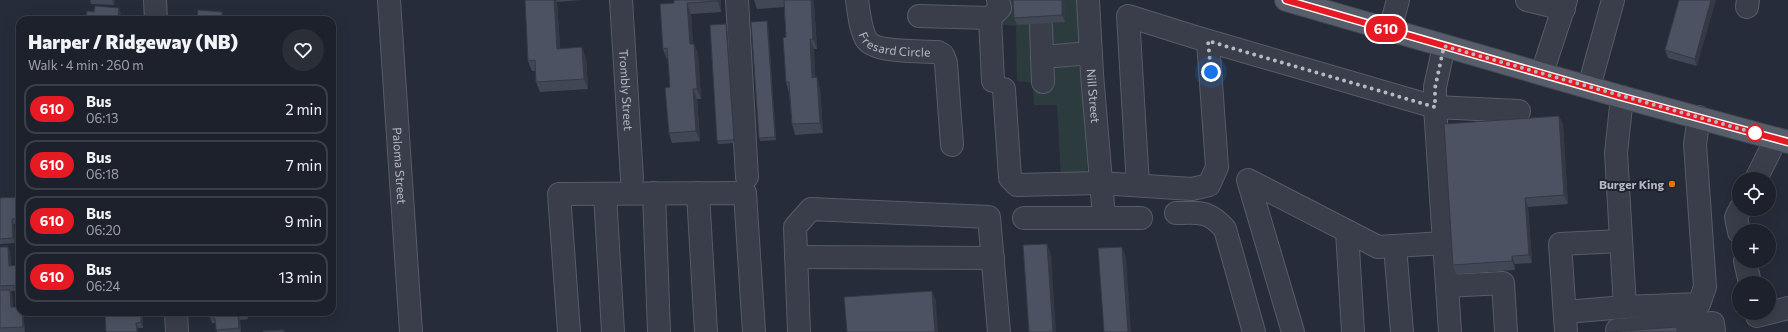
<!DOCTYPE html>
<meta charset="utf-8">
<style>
:root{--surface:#1c212b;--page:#292e37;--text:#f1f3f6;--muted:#a0a3a9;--line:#3a3e47}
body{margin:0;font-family:Commissioner,sans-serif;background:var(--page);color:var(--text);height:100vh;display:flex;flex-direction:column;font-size:15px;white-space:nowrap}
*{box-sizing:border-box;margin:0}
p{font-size:13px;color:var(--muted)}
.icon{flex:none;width:22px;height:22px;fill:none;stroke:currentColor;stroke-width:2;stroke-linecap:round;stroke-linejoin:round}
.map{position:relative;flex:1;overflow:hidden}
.drawer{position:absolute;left:16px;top:16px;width:320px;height:300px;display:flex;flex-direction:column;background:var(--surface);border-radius:12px;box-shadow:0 4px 16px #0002,0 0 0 1px var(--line)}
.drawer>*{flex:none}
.badge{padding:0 8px;border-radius:13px;font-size:14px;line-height:26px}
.tools{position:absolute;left:1732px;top:172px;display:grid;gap:8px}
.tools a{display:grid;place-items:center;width:44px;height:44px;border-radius:50%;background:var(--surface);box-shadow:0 4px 16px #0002,0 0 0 1px var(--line);font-size:20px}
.you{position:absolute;width:20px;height:20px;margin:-10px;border:3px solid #fff;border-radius:50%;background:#1a73e8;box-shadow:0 0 0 6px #1a73e833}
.map>.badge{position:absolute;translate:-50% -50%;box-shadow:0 0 0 2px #fff}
.round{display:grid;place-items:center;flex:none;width:42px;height:42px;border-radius:21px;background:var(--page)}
.overview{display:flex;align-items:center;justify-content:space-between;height:68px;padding:0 12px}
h1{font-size:19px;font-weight:800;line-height:30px}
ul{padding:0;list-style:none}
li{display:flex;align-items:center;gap:12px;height:50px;margin:0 8px 6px;padding:0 4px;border:2px solid var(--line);border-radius:12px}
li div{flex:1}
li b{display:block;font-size:15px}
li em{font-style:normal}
li .badge{min-width:44px;font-weight:700;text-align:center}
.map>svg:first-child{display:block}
.green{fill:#2c3c3e}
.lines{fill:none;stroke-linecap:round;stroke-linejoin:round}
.minor-casing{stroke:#575c68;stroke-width:24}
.major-casing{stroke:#424753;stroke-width:24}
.minor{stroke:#393e4a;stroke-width:22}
.major{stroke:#575d69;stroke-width:22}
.wall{fill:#414754}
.shaded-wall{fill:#353945}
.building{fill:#4c5262;stroke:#353945}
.line-casing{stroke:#fff;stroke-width:9}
.line{stroke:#e51a23;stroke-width:6}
.walk{stroke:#b5b9c5;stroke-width:4;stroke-dasharray:0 7.2}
.stop-dot{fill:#fff;stroke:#e51a23;stroke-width:2}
.food-dot{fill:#e8710a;stroke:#1e232f;stroke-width:1.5}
.labels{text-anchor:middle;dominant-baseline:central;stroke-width:4;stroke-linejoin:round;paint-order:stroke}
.street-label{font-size:12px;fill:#b5b9c5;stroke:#1e232f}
.poi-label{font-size:12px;font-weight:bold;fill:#b5b9c5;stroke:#1e232f;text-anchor:end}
</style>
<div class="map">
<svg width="1788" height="332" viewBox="0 0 1788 332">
<rect width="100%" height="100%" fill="#262c39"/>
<!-- green -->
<path class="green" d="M1008 0H1076L1088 177 1061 178 1057 105H1034L1033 83 1017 81 1016 26 1002 25 1000 23Z"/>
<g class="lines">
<defs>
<g id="minor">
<path d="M155 0 156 20"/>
<path id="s1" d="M389 0 411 332"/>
<path id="s2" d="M621 0 632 179"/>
<path d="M737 0 747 177"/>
<path id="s3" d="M857 0C859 13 860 28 866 39 874 53 922 51 938 52L943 55 946 63 952 145"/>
<path id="s4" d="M1088 0 1092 74 1104 217"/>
<path d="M1527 0 1564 9"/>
<path d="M1747 7 1748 0"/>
<path d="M919 16 990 18 1000 8 998 0"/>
<path d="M990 18 993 81"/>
<path d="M1041 26 1043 82"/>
<path d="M1390 30 1398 0"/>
<path d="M1042 57 1091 53"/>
<path d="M1542 73 1566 0"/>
<path d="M1589 87 1613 0"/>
<path d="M1004 89 1010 178 1017 185 1100 183 1192 189 1209 185 1217 167 1208 41"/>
<path d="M1756 179 1776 139"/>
<path d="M1138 185 1128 16 1195 37 1435 107V87L1444 46"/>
<path d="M654 193 659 332"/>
<path d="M698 193 706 332"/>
<path d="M605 194 613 332"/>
<path d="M1176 213C1200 213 1208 210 1225 229L1254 332"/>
<path d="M1024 218H1141"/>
<path d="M1347 231 1353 332"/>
<path d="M1739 232 1736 217 1740 209"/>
<path d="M1444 243 1447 286 1503 283 1506 332"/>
<path d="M1395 246 1402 332"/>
<path d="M796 257 993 258"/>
<path d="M1745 261 1750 283"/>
<path d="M1447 286 1450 332"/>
<path d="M1625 307 1699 304 1705 287 1695 144 1699 117"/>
<path d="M176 312 177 332"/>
<path d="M1565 312 1625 307 1616 153 1622 97"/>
<path d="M1757 316 1788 308"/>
<path d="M1617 330 1713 323 1714 332"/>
<path d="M569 332 559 194 745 193 754 332"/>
<path d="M799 332 795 227 811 209 989 217 999 332"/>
<path d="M1293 332 1248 180 1378 247 1444 243 1435 107 1519 111"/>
<path d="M1566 332 1560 244 1620 241"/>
</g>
<path id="major" d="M1286 0 1622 97 1788 142"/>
</defs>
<!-- minor casing -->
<use href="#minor" class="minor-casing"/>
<!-- major casing -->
<use href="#major" class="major-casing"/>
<!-- minor -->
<use href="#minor" class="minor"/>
<!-- major -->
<use href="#major" class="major"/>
</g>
<!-- wall -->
<g class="wall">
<path d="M90 0H115L114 5 91 4Z"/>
<path d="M525 0H581L557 2 560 49 586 58 588 89 540 92 536 82V71H532L528 61Z"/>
<path d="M674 0H721V12L691 14 693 44H694L698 54 701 99H697L700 141 672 143 669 133 670 87 668 59H667L663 49 674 3Z"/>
<path d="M754 0H813L814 4 817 49H814L815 77 820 88 823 133 795 135 792 124 789 93 786 82V37L784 7 757 9Z"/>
<path d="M1013 0H1064L1065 22 1017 25 1014 18Z"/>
<path d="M1679 0 1697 66 1668 58 1665 50Z"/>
<path d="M768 24 776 140 760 141 759 138Z"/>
<path d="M727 27 735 143 718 144 717 141Z"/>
<path d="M1559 116 1563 125 1568 204 1528 207 1532 263 1515 264V270L1456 274 1453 265Z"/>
<path d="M0 198 20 200V224H14L15 243 0 244Z"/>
<path d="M0 247H8L10 252 11 265 20 268V291H11L12 295 13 307 23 312 25 332H0Z"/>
<path d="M139 312 143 318V328H138V332H106Z"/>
<path d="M210 312H247L248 319 240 320 241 332H217L216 323H212L210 318Z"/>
<path d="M262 312H284V313L263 314Z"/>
</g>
<!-- shaded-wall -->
<g class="shaded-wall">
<path d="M112 0H115L114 5Z"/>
<path d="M554 0H556L557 2 561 59 557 49Z"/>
<path d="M718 0H721V12L718 1Z"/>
<path d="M811 0H813L814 4 817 49 813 39Z"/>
<path d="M1062 0H1064L1065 22 1062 15Z"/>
<path d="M1711 0H1716L1697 66 1695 59Z"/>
<path d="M687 3 691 14 694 55 690 44Z"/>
<path d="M119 8 121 13V20L118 16Z"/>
<path d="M767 21 768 24 776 140 775 137Z"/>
<path d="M726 24 727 27 735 143 734 140Z"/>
<path d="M810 39 814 49 816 88 812 78Z"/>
<path d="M694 44 698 54 701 99 697 89Z"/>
<path d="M582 47 586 58 588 89 584 79Z"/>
<path d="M817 77 820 88 823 133 820 123Z"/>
<path d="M693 89 697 99 700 141 696 131Z"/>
<path d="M1559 116 1563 125 1568 204 1564 195Z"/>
<path d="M1525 198 1528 207 1532 263 1529 255Z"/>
<path d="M12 219 14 224 15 243 13 238Z"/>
<path d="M1047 244 1051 254 1056 332H1053Z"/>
<path d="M8 247 10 252 11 271 9 266Z"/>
<path d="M1122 247 1126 257 1131 332H1128Z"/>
<path d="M1512 256 1515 264V270L1512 261Z"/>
<path d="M10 290 12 295 13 313 11 307Z"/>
<path d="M932 291 936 301 938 332H935Z"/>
<path d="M22 312H23L25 332 23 327Z"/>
<path d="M141 312 143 318V328L141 322Z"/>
<path d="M246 312H247L248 319 246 314Z"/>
<path d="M238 315 240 320 241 332 239 328Z"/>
<path d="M136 323 138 328V332H137Z"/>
</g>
<!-- building -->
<g class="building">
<path d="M525 0H554L557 49 582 47 584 79 536 82 535 60 528 61Z"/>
<path d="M674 0H718V1L687 3 690 44H694L697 89H693L696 131 669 133 665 88 670 87 667 48 663 49 660 4 674 3Z"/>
<path d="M784 0H811L813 39H810L812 78 817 77 820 123 792 124 789 82H786L783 38 786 37Z"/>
<path d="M1013 0H1062V15L1014 18Z"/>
<path d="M1679 0H1711L1695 59 1665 50Z"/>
<path d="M95 6 119 8 118 16H122V20H86L87 11 94 12Z"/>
<path d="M198 10 222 12V17H230V20H194V19H197Z"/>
<path d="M767 21 775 137 759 138 751 22Z"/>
<path d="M726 24 734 140 717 141 710 25Z"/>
<path d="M1559 116 1564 195 1525 198 1529 255 1512 256V261L1453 265 1444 124Z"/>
<path d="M19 197 20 218 12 219 13 238 0 239V198Z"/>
<path d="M1047 244 1053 332H1029L1023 245Z"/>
<path d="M0 247H8L9 266 19 265 20 285 0 286Z"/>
<path d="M1122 247 1128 332H1104L1098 248Z"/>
<path d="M0 290H10L11 307H20V312H22L23 327 0 328Z"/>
<path d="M932 291 935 332H847L844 297Z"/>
<path d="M105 312H141V322L136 323 137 332H106Z"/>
<path d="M210 312H246V314L238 315 239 328 216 330 215 318H210Z"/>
<path d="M1677 327V332H1608Z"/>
<path d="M284 330V332H263V331Z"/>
</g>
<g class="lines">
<defs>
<path id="line" d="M1286 0 1622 97 1788 142"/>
</defs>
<!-- line casing -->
<use href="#line" class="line-casing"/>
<!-- line -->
<use href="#line" class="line"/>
<!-- walk -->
<path class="walk" d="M1211 72 1208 41 1435 107V88L1444 46 1755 133"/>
</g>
<!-- markers -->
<circle class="stop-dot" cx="1755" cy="133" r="8"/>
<circle class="food-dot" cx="1672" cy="184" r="4"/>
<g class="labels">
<!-- street labels -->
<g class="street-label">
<text stroke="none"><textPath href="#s3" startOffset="70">Fresard Circle</textPath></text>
<text stroke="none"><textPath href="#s2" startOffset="90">Trombly Street</textPath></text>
<text stroke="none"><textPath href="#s4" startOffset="96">Nill Street</textPath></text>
<text stroke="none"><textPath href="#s1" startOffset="166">Paloma Street</textPath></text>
</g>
<!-- poi labels -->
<g class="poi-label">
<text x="1664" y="184">Burger King</text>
</g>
</g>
</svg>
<div class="tools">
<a><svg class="icon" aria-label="locate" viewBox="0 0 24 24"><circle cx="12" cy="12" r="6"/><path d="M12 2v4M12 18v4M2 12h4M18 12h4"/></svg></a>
<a>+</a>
<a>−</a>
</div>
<div class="you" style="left:1211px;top:72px"></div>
<b class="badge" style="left:1386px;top:29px;background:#e51a23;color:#fff">610</b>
<section class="drawer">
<div class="overview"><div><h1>Harper / Ridgeway (NB)</h1><p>Walk · 4 min · 260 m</p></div><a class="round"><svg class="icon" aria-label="heart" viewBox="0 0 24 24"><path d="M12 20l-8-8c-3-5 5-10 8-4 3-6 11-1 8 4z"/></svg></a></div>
<ul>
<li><span class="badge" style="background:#e51a23;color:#fff">610</span><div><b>Bus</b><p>06:13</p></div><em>2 min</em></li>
<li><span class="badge" style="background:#e51a23;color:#fff">610</span><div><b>Bus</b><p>06:18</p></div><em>7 min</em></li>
<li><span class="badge" style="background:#e51a23;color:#fff">610</span><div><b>Bus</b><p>06:20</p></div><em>9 min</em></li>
<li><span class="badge" style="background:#e51a23;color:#fff">610</span><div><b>Bus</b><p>06:24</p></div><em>13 min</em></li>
</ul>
</section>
</div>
